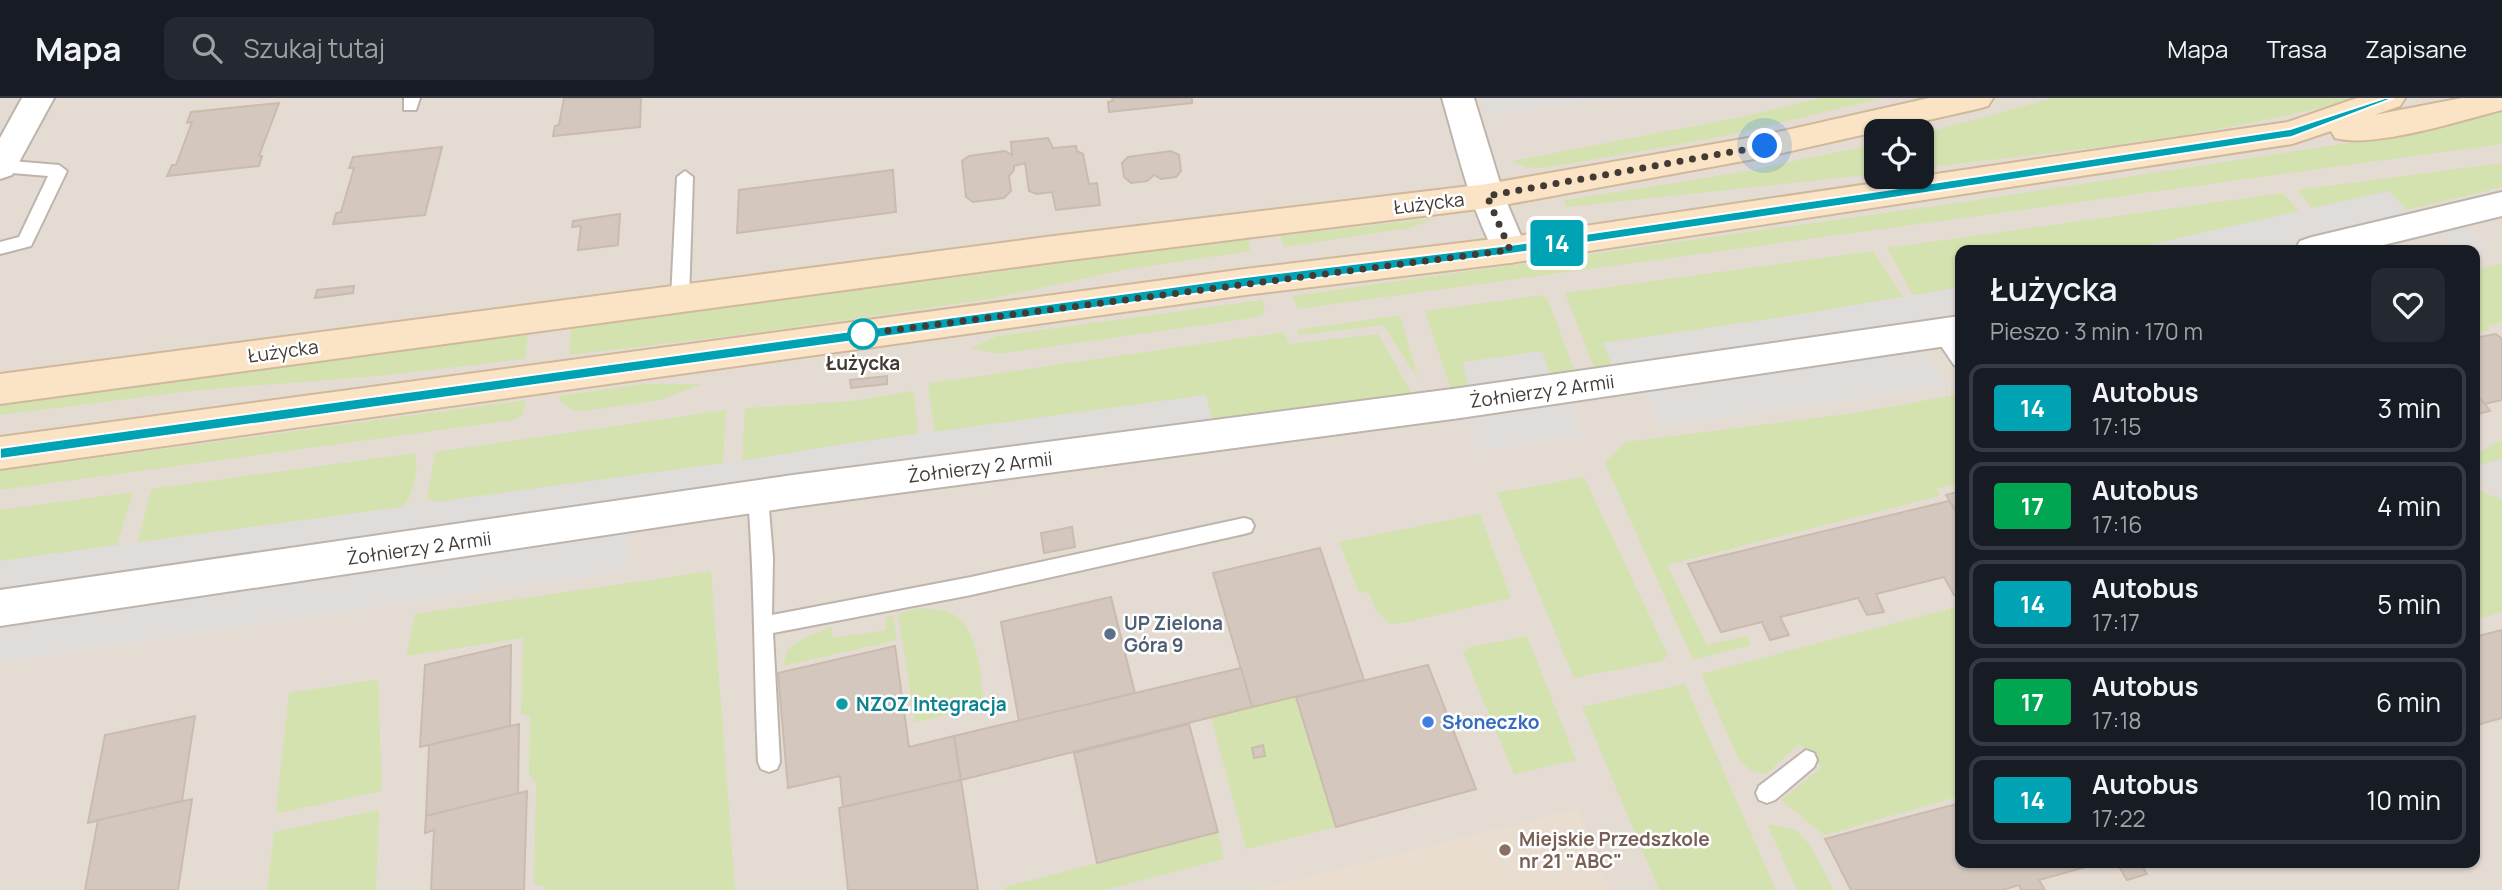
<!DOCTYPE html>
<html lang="pl">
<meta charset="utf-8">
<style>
:root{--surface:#171b24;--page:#242831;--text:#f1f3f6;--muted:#9ea1a6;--line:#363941}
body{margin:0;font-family:Manrope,sans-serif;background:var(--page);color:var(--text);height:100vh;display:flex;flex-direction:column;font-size:26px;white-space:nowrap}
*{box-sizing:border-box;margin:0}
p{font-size:23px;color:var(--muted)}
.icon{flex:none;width:38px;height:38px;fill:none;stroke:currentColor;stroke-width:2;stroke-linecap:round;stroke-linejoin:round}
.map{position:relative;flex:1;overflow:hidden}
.sheet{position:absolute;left:1955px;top:147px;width:525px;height:623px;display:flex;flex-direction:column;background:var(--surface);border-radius:14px;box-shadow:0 2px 5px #0004}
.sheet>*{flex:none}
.badge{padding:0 14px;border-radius:5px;font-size:24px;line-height:46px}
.tools{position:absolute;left:1864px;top:21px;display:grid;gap:14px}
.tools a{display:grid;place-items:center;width:70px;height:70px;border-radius:14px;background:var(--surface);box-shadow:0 2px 5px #0004;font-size:35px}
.you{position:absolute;width:35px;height:35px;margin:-18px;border:5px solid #fff;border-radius:50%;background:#1a73e8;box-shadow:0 0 0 10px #1a73e833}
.map>.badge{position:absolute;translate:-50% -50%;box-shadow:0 0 0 4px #fff}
.round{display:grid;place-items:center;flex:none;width:74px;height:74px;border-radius:14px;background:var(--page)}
.overview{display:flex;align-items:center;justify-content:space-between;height:119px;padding:0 35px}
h1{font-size:33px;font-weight:600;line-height:52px}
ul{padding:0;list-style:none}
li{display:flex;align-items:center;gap:21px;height:88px;margin:0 14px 10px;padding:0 21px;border:4px solid var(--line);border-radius:14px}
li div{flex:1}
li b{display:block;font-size:26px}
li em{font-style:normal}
li .badge{min-width:77px;font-weight:700;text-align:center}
header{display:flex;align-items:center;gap:42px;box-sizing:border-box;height:98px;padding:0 35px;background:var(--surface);border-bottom:2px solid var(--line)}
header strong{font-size:33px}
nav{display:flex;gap:38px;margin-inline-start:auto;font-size:24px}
.search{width:490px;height:63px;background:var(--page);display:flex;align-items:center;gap:18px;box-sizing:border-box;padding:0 24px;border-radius:14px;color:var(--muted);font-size:26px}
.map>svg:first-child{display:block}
.residential{fill:#e4dcd3;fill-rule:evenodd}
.education{fill:#e9ddcf}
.green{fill:#d4e2b0}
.parking{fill:#dfdcd9}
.building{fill:#d4c8be;stroke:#cbbbaf;stroke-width:2}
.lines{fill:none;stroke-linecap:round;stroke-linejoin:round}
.lane-casing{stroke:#beb4ab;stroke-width:4}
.street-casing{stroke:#beb4ab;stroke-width:4}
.secondary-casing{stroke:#d0b99a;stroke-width:4}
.lane{fill:#fff;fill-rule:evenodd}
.street{fill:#fff;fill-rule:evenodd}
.secondary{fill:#fae4c5;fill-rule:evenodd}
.line{fill:#00a3b4;stroke:#fff;stroke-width:2}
.walk{stroke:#423b35;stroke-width:7;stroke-dasharray:0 12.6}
.stop-dot{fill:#fff;stroke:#00a3b4;stroke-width:3.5}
.service-dot{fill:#5c6f8a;stroke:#fff;stroke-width:2.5}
.culture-dot{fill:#0f9aa8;stroke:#fff;stroke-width:2.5}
.shop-dot{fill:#3f7fe0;stroke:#fff;stroke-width:2.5}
.education-dot{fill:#8d6e63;stroke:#fff;stroke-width:2.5}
.labels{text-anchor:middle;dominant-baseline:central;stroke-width:5;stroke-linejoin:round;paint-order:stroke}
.street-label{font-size:19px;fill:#423b35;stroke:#fff}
.stop-label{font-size:19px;font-weight:bold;fill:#423b35;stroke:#fff}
.service-label{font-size:19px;font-weight:bold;fill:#4e5e75;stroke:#fff;text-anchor:start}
.culture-label{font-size:19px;font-weight:bold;fill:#0d838f;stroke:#fff;text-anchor:start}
.shop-label{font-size:19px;font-weight:bold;fill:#366cbe;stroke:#fff;text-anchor:start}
.education-label{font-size:19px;font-weight:bold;fill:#785e54;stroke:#fff;text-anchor:start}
</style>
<header>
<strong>Mapa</strong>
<div class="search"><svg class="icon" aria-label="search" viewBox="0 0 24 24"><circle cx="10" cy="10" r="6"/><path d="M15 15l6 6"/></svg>Szukaj tutaj</div>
<nav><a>Mapa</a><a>Trasa</a><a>Zapisane</a></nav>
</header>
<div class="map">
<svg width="2502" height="792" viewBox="0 0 2502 792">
<rect width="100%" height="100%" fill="#f1ebe4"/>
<!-- residential -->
<path class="residential" d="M0 0H2502V792H0ZM1876 33H1922V79H1876ZM1960 152H2474V765H1960Z"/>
<!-- education -->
<path class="education" d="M1578 711 1609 792H1255Z"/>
<!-- green -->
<g class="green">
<path d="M1821 0H1882L1730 37 1597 61 1543 70 1525 69 1512 63 1741 19Z"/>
<path d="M2054 0H2358C2216 39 2068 53 1922 70V36Z"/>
<path d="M2502 12V46L1298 211 1292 198 1970 103 2387 39Z"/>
<path d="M1876 46V76L1567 109 1564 106 1565 102 1738 75Z"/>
<path d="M2502 65V89L2407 112 2389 93 2312 110 2297 92Z"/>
<path d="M2283 95 2299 113 2126 152H1960V189L1914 199 1887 150Z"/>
<path d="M1436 120 1409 130 1284 149 1281 138Z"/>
<path d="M1249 141 1250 153 1123 172 989 201 754 235 569 257 571 230Z"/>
<path d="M1873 153 1905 201 1604 245 1612 265 1609 270 1595 272 1565 195Z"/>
<path d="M2502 165V224L2487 228 2490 232 2475 235V172Z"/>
<path d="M1543 197 1549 205 1575 274 1555 277 1463 264 1470 286 1451 292 1425 213Z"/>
<path d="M1262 202 1265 210 1262 218 1245 221 999 256 971 250 997 238Z"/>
<path d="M1400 217 1418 281 1383 227 1299 237 1296 232Z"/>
<path d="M1284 234 1289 246 1378 236 1411 294 1423 293 1213 324 1205 297 935 335 928 288 931 285Z"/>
<path d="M528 236 525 261 379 278 199 292 0 317V308Z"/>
<path d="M643 286H703L660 302 584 313 572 312 559 301V298Z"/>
<path d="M911 293 914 295 918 337 742 363 745 310 853 303Z"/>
<path d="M1960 296V385L1936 391 1940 398 1667 467 1707 547 1747 538 1751 547 1693 562 1605 365 1625 344 1855 315Z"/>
<path d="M526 302 522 317 514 322 0 392V373Z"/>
<path d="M726 312 723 365 435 404 427 400 435 354Z"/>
<path d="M2502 342V361L2475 368V356Z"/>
<path d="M415 355C419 370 414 398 402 409L138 444 151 391Z"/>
<path d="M1584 379 1668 557 1662 563 1574 580 1497 395Z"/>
<path d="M2475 391 2502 402V514L2475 522Z"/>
<path d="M133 394 117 447 0 463V412Z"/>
<path d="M1480 416 1511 500 1403 525 1390 526 1376 513 1369 495 1359 494 1339 444Z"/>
<path d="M711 473 735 792H545V788L534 786 536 685 529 677 530 618 521 616 523 540 406 558 415 516Z"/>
<path d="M1960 508V698L1824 737 1781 702 1822 669 1799 646 1766 676 1753 674 1739 662 1701 576Z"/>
<path d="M920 510C929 511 940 511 948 514 980 524 980 581 985 608L915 624 898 516Z"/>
<path d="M893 517 897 542 783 568 788 551 802 541 832 529 833 540 886 532V519Z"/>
<path d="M1527 538 1576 662 1514 676 1463 554 1470 549Z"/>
<path d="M378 581 382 693 279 715 276 712 289 595Z"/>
<path d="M1685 586 1776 792H1659L1582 609Z"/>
<path d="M1296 599 1336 729 1246 751 1211 619Z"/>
<path d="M379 712 376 792H267L274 734Z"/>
<path d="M1767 726 1796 732 1810 747 1834 792H1797Z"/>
<path d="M1218 734 1224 761 1104 792H1005V789Z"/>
</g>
<!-- parking -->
<g class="parking">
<path d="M1482 0H1626L1487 17Z"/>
<path d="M2389 93 2419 125 2312 152H2127Z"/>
<path d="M2453 117 2489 154 2475 157 2474 152H2455L2425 123Z"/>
<path d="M1960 189V232L1913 241 1948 288 1659 329 1640 279 1618 282 1603 245 1755 224Z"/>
<path d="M1542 253 1550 275 1555 277 1468 288 1463 264Z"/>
<path d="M1566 291 1582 339 1478 353 1460 305Z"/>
<path d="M1206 297 1217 339 631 421 626 473 0 564V463L742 363 835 347Z"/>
<path d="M2502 361V402L2474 371 2475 368Z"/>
</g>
<!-- building -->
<g class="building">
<path d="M564 0H641L640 29 553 38 555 28 559 27Z"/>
<path d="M1112 0H1192V5L1109 14 1108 4 1113 3Z"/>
<path d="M279 5 259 58H262L259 68 167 78 172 67H176L192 24 187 25 191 14Z"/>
<path d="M1048 40 1053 50 1076 48 1077 53 1083 56 1089 86 1097 85 1100 107 1056 112 1052 94 1037 96 1029 93 1025 65 1014 68V72L1009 78 1011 93 1004 100 973 104 966 99 962 63 969 58 1005 53 1012 57 1011 44Z"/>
<path d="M442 49 425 117 333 126 336 115 341 114 354 70H349L353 59Z"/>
<path d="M1171 53 1179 57 1181 73 1176 79 1161 81 1154 77 1147 83 1131 85 1124 79 1122 65 1128 59Z"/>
<path d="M893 72 896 114 737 135 739 92Z"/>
<path d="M620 116 618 147 578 152 581 128 572 129 573 123Z"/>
<path d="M354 188 353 195 315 200 317 192Z"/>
<path d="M2496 236 2502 241V302L2485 306 2474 295V240Z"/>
<path d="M887 278V286L851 290 850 282Z"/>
<path d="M2474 295 2485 306 2490 313 2474 317Z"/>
<path d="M1960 393V419L1946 397Z"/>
<path d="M1949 403 1960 419V495L1954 497 1944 479 1876 496 1884 514 1867 517 1858 500 1780 519 1789 537 1770 542 1762 524 1721 534 1688 466Z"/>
<path d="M1072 429 1075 449 1044 455 1041 435Z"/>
<path d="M1320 450 1364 582 1252 609 1213 475Z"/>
<path d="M1111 499 1135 595 1019 623 1001 524Z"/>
<path d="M2502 532V620L2474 628V539Z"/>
<path d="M511 547 510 628 420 649 425 567Z"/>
<path d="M895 548 909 649 954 638 961 682 843 709 840 678 788 690 778 575Z"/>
<path d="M1428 567 1476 691 1336 729 1296 599Z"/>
<path d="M1241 570 1252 609 961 682 954 638Z"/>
<path d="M195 618 182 703 88 725 105 637Z"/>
<path d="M519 626 518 696 426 718 429 647Z"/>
<path d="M1189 626 1218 734 1097 765 1074 655Z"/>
<path d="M1263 647 1265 658 1254 660 1252 650Z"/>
<path d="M961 682 978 792H848L839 710Z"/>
<path d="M527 693 524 792H431L434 732 425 735 426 718Z"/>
<path d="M192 701 178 792H85L98 722Z"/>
<path d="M1960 705V765H2100L2039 782 2045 792H2021L2019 787 2002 792H1851L1825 741Z"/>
<path d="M2117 765H2140L2147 776 2127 782Z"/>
</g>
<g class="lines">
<defs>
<g id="lane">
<path d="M404 0H420L416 12H404Z"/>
<path d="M0 62 59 67 67 73 31 148 0 156V144L19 139 48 78 0 74Z"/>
<path d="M685 73 693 79 689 201 680 208 671 201 677 79Z"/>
<path d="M1942 229C1960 235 1960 254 1960 269L1954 267 1933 236Z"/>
<path d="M758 391 765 393 768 399 773 460 772 517 971 479 1244 420 1251 422 1254 428 1251 434 1244 436 971 497 773 535 780 664 777 671 769 674 761 671 758 664C754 576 755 487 748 399L751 393Z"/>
<path d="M1806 652 1814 655 1817 662 1814 669 1775 702 1767 705 1759 702 1756 695 1759 688Z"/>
</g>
<g id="street">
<path d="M22 0H54L12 77 0 81V40Z"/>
<path d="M1442 0H1474L1504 98 1527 152 1522 161 1510 165 1498 161C1470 111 1458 54 1442 0Z"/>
<path d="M2502 94V118L2363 152H2295L2300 143 2312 139Z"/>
<path d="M1960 218V246L1460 320 793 409 0 528V492L793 377 1460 290Z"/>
</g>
<g id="secondary">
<path d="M1929 0H1993L1988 8 1977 11 1765 59 1487 110 1054 164 0 306V276L1054 138 1487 86 1765 37Z"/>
<path d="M2357 0H2405L2400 8 2374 17 2462 0H2502V12C2462 22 2373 51 2335 40L2331 33 2292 46 1510 165 1245 197 0 371V339L1245 171 1510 139 2288 24Z"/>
</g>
</defs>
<!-- lane casing -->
<use href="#lane" class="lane-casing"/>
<!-- street casing -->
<use href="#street" class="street-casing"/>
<!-- secondary casing -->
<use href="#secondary" class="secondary-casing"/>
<!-- lane -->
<use href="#lane" class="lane"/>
<!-- street -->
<use href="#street" class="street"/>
<!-- secondary -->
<use href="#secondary" class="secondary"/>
</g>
<!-- line -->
<path class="line" d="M2385 0H2394L2292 39 1886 101 1510 156 1245 189 0 361V350L1245 179 1510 147 1886 92 2290 31Z"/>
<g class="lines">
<!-- walk -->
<path class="walk" d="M863 236 1510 152 1487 98 1765 48"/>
</g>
<!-- markers -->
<circle class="stop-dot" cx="863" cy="236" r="14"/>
<circle class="service-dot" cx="1110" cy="536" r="7"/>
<circle class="culture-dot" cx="842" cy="606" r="7"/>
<circle class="shop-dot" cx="1428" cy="624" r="7"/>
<circle class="education-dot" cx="1505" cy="752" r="7"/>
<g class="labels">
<!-- street labels -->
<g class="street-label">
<text transform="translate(1429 105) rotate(-7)">Łużycka</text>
<text transform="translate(283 253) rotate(-8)">Łużycka</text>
<text transform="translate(1542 293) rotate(-8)">Żołnierzy 2 Armii</text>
<text transform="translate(980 369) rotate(-7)">Żołnierzy 2 Armii</text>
<text transform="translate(419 450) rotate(-8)">Żołnierzy 2 Armii</text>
</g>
<!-- stop labels -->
<g class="stop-label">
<text x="863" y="265">Łużycka</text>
</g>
<!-- service labels -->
<g class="service-label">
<text x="1124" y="525">UP Zielona<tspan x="1124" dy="22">Góra 9</tspan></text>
</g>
<!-- culture labels -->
<g class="culture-label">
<text x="856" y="606">NZOZ Integracja</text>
</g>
<!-- shop labels -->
<g class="shop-label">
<text x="1442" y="624">Słoneczko</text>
</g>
<!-- education labels -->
<g class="education-label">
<text x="1519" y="741">Miejskie Przedszkole<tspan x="1519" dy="22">nr 21 "ABC"</tspan></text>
</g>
</g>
</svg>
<div class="tools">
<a><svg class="icon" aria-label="locate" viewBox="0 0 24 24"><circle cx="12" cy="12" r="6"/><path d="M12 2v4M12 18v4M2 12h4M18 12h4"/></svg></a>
</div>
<div class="you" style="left:1765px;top:48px"></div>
<b class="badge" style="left:1557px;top:145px;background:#00a3b4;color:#fff">14</b>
<section class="sheet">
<div class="overview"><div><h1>Łużycka</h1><p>Pieszo · 3 min · 170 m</p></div><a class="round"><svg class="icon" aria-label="heart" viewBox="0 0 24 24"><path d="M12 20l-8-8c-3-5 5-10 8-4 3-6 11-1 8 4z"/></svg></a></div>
<ul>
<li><span class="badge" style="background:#00a3b4;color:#fff">14</span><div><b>Autobus</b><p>17:15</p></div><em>3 min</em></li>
<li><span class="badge" style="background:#00a651;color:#fff">17</span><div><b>Autobus</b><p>17:16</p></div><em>4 min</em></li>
<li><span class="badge" style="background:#00a3b4;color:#fff">14</span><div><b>Autobus</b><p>17:17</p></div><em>5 min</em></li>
<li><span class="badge" style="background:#00a651;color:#fff">17</span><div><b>Autobus</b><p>17:18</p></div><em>6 min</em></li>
<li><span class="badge" style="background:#00a3b4;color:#fff">14</span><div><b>Autobus</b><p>17:22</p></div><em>10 min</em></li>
</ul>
</section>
</div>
